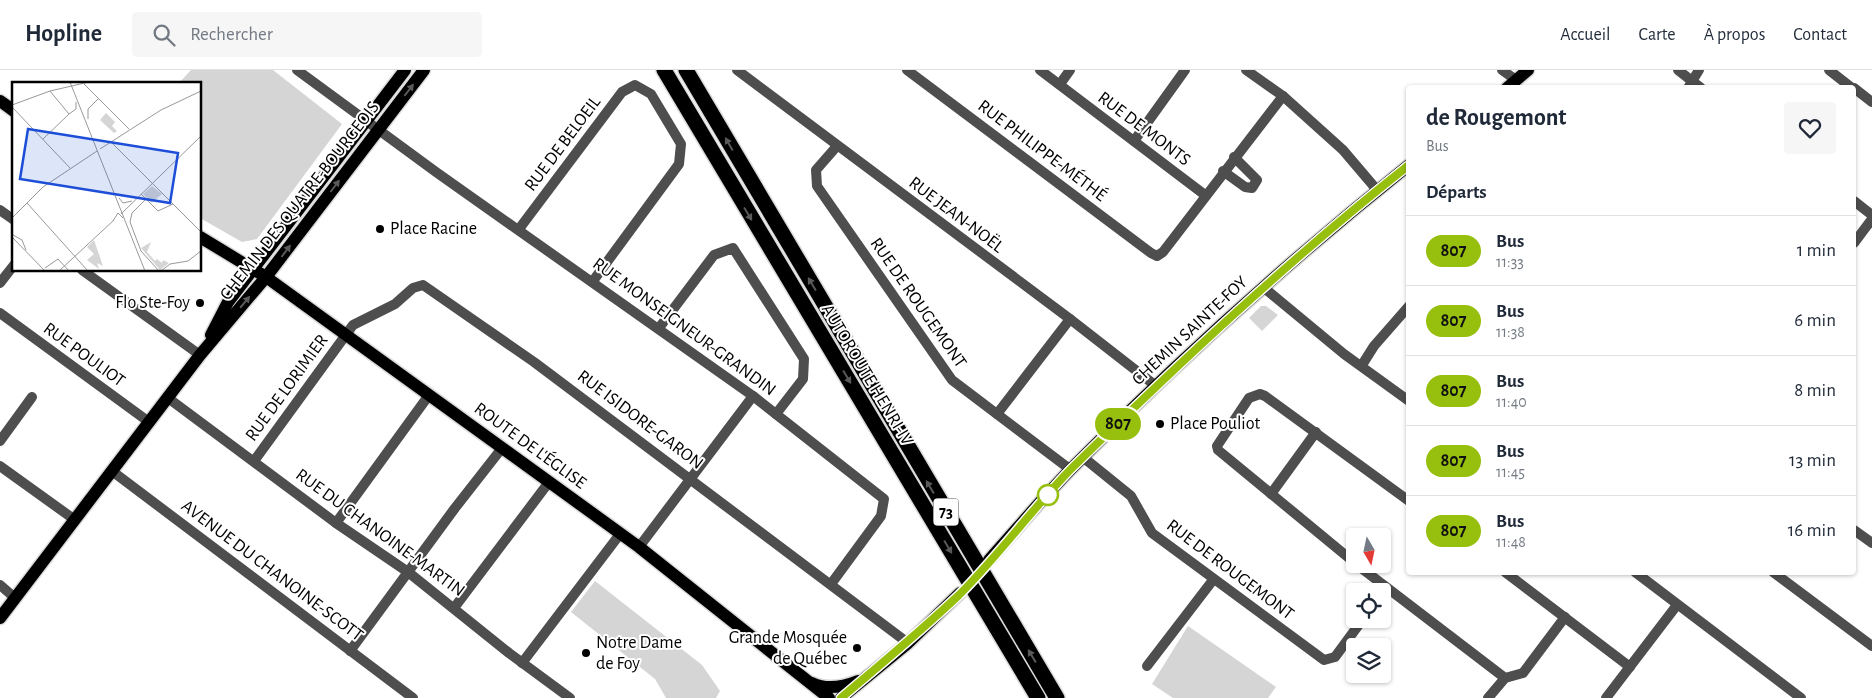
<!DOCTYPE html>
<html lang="fr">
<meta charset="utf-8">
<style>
:root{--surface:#fff;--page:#f6f6f7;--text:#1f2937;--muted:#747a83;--line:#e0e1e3}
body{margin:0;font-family:"Alegreya Sans",sans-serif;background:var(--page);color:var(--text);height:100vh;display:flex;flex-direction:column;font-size:19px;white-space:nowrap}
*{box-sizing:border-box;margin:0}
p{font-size:16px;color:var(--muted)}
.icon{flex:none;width:28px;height:28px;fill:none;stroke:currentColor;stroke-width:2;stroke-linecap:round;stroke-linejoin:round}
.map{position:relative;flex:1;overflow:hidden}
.drawer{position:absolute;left:1406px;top:15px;width:450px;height:490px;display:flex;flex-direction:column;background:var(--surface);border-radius:5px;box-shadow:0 1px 4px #0004}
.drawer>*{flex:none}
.badge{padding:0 10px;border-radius:16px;font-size:18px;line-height:32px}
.needle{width:32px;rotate:171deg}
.buttons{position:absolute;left:1346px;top:458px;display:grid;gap:10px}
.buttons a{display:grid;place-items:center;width:45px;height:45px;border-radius:5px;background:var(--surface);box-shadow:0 1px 4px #0004;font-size:25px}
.map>.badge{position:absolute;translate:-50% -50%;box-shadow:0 0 0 2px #fff}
h2{padding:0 20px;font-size:19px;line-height:45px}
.round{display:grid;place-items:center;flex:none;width:52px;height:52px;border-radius:5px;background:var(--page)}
.overview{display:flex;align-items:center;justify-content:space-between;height:85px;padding:0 20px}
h1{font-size:24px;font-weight:700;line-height:38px}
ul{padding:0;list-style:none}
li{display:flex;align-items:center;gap:15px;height:70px;padding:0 20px;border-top:1px solid var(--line)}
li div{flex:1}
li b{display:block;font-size:19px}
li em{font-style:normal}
li .badge{min-width:55px;font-weight:700;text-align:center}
header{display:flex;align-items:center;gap:30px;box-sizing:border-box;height:70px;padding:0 25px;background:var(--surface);border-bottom:1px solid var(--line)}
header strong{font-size:24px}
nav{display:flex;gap:28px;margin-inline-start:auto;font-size:18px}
.search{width:350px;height:45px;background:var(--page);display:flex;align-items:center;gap:12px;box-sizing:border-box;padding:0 18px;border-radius:5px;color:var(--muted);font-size:19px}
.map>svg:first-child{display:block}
.green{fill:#d5d5d5}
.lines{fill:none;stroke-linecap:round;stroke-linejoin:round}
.major-casing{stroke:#dbdbdb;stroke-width:15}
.highway-casing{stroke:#dbdbdb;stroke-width:18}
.minor{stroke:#4e4e4e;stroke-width:10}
.major{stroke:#000;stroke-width:12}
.highway{stroke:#000;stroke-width:15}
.oneway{fill:#595959}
.line-casing{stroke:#fff;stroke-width:11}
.line{stroke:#97bf0d;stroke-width:8}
.poi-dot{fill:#000;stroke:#fff;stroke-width:2}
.stop-dot{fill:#fff;stroke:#97bf0d;stroke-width:2.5}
.labels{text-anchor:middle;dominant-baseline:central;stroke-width:4;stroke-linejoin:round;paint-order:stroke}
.shield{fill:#fff;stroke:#4c4c4c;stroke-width:1}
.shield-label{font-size:16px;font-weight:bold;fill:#000}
.street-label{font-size:18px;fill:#000;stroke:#fff}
.poi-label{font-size:18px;fill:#000;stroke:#fff;text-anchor:start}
.inset-road{fill:none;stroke:#999;stroke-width:1}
.view{fill:#1d4ed8;fill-opacity:0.15;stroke:#1d4ed8;stroke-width:2.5}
.inset-edge{fill:none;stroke:#000;stroke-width:2.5}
</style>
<header>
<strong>Hopline</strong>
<div class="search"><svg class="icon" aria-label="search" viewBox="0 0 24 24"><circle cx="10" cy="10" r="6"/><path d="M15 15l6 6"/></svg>Rechercher</div>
<nav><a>Accueil</a><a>Carte</a><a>À propos</a><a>Contact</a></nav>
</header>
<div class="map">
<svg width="1872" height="628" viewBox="0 0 1872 628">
<rect width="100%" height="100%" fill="#fff"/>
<!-- green -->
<g class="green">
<path d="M191 0H273L342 54 257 169 242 172 200 148V14H178Z"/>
<path d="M1261 236H1266L1278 245 1262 261 1249 248Z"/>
<path d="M595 511 702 595 720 621 716 628H666L655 609 571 542Z"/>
<path d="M1188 556 1276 617 1268 628H1173L1152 614Z"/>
</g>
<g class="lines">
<defs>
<g id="major">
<path d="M1507 18 1528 0"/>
<path d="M0 31 14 41"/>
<path d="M200 167 266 207 639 477 829 628"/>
<path d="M211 265 228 232 405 0"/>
<path d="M989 490C1016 460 1042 429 1070 400 1177 292 1290 190 1409 95"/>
<path d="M0 548 200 285 266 207 424 0"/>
<path d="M812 613C826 620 843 617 858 611"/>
<path d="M841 628 908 573 960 523"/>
</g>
<g id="highway">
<path d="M664 0 1038 628"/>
<path d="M686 0 1057 628"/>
</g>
</defs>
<!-- major casing -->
<use href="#major" class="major-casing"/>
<!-- highway casing -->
<use href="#highway" class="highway-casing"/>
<!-- minor -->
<g class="minor">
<path d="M297 0 436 102 753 326 884 429 881 446 831 514"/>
<path d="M737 0 1070 249 1156 316"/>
<path d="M907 0 1151 183 1157 186 1163 182 1283 26"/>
<path d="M1040 0 1205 125"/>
<path d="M1246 0 1283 26 1343 80 1377 120"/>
<path d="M1502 0 1516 10"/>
<path d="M1678 0 1701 18"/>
<path d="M1829 0 1852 18"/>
<path d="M1060 14 1070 0"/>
<path d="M1688 18 1699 0"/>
<path d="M1854 18 1872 32"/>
<path d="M1134 71 1185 0"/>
<path d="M837 76 816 100 817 116 952 310 1071 400"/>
<path d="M1223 101 1245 117 1252 118 1257 110 1234 87"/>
<path d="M1854 131 1872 145"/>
<path d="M0 140 14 150"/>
<path d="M519 159 622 22 635 15 651 24 681 74 679 94 593 211"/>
<path d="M1854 173 1872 149"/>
<path d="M82 200 200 285"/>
<path d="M0 213 14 195"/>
<path d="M1263 217 1344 284 1409 331"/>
<path d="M0 243 149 352"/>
<path d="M659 258 714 185 733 178 804 289 803 309 776 344"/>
<path d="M1362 295 1374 276 1409 236"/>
<path d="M168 328 336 453 408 502 509 583 570 628"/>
<path d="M997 344 1070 249"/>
<path d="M0 371 32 327"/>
<path d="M1084 388 1131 426 1152 463 1324 590 1335 587 1363 549"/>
<path d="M254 391 353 255 395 234 413 218 423 215 534 292 908 573"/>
<path d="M0 396 75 450"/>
<path d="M112 401 413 628"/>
<path d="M1271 424 1316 362"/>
<path d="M336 453 429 325"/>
<path d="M1854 460 1872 473"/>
<path d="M639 477 753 326"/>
<path d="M1355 493 1218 380 1217 376 1249 328 1260 324 1265 326 1409 431"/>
<path d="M1356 494 1505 608"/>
<path d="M1505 502 1630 597"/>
<path d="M1635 502 1801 628"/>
<path d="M1773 502 1872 576"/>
<path d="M0 515 15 528"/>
<path d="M454 538 549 412"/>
<path d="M350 581 455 438 502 378"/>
<path d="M522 593 620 464"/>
<path d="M1147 596 1213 510"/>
<path d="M1488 628 1505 608 1523 603 1565 547"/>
<path d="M1606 628 1677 535"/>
</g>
<!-- major -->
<use href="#major" class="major"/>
<!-- highway -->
<use href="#highway" class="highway"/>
</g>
<!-- one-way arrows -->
<defs><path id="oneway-solid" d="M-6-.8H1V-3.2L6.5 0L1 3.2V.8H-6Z" transform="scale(1.25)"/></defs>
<g class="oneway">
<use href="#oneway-solid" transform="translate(409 20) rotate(-52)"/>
<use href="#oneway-solid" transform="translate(729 74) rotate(-120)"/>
<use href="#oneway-solid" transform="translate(335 116) rotate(-53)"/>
<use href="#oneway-solid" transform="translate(748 144) rotate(59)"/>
<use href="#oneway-solid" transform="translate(286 181) rotate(-53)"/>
<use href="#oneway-solid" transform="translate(812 214) rotate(-121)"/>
<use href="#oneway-solid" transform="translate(245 232) rotate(-50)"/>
<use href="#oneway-solid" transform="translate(847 307) rotate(59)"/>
<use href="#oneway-solid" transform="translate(930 417) rotate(-121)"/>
<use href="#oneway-solid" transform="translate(948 477) rotate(59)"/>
<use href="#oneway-solid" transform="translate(1032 586) rotate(-121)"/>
</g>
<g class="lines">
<defs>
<path id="line" d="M841 628C881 594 921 561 959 525 999 485 1032 439 1071 399 1179 293 1290 189 1409 95"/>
</defs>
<!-- line casing -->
<use href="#line" class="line-casing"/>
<!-- line -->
<use href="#line" class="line"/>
</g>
<!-- markers -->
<g class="poi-dot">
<circle cx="380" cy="159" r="5"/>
<circle cx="200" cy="233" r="5"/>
<circle cx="1160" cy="354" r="5"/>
<circle cx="857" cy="578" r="5"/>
<circle cx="586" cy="583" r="5"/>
</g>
<circle class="stop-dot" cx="1048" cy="425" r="10"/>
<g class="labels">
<!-- shield labels -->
<rect class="shield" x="933.5" y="428.5" width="25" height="27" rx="4"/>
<g class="shield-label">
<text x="946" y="442">73</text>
</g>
<!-- street labels -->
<g class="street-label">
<text transform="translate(1144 59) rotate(37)">RUE DE MONTS</text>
<text transform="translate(563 74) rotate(-53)">RUE DE BELOEIL</text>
<text transform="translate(1042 81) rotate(37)">RUE PHILIPPE-MÉTHÉ</text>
<text transform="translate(300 131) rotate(-52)">CHEMIN DES QUATRE-BOURGEOIS</text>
<text transform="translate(956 145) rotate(37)">RUE JEAN-NOËL</text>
<text transform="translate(918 233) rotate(55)">RUE DE ROUGEMONT</text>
<text transform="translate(684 257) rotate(36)">RUE MONSEIGNEUR-GRANDIN</text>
<text transform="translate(1190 261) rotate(-43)">CHEMIN SAINTE-FOY</text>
<text transform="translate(84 285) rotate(36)">RUE POULIOT</text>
<text transform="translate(867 305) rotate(59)">AUTOROUTE HENRI-IV</text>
<text transform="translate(287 318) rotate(-54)">RUE DE LORIMIER</text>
<text transform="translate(640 350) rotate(37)">RUE ISIDORE-GARON</text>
<text transform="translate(530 376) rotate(36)">ROUTE DE L'ÉGLISE</text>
<text transform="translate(380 463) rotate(36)">RUE DU CHANOINE-MARTIN</text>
<text transform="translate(1230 500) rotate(37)">RUE DE ROUGEMONT</text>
<text transform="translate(272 501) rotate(37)">AVENUE DU CHANOINE-SCOTT</text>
</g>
<!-- poi labels -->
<g class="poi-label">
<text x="390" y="159">Place Racine</text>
<text x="190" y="233" text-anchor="end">Flo Ste-Foy</text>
<text x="1170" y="354">Place Pouliot</text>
<text x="847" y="568" text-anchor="end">Grande Mosquée<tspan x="847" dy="21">de Québec</tspan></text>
<text x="596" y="573">Notre Dame<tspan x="596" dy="21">de Foy</tspan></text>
</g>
</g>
<!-- overview -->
<g transform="translate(12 12)">
<rect width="189" height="189" fill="#fff"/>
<path d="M94 31 103 40 100 44 105 49 102 51 88 38ZM140 104 150 112 139 121 131 112ZM82 158 91 184 85 181 87 187 75 178 82 172 75 165ZM139 160 135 170 143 179 145 177 150 181 151 178 157 181 148 188 129 166Z" fill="#d5d5d5"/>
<path class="inset-road" d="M58 0 133 189M72 2 117 47M0 23 38 9 77 0M0 25 59 87M57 32 64 27V20M76 37V27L86 17M31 57 57 32 38 9M99 60 189 150M88 67 149 28 189 9M129 112 146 129 161 122M107 116 111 121 120 119M134 117 120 131 118 140 129 169 147 189M15 121 76 189M109 132 189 54M0 136 31 105 85 69M101 139 106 131 111 136M1 153 10 158 14 168M0 155 33 189M33 186 46 177 57 189M47 189 102 138M149 189 158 182 176 179 189 169"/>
<path class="view" d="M16 47 166 71 158 121 8 97Z"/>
<rect width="189" height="189" class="inset-edge"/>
</g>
</svg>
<div class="buttons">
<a><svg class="needle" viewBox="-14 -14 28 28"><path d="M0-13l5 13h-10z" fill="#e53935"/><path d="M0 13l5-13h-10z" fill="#747a83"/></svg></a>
<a><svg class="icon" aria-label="locate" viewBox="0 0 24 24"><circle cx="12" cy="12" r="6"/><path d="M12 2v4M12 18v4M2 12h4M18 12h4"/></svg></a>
<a><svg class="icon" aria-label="layers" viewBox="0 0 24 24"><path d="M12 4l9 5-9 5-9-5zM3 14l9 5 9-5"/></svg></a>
</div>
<b class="badge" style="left:1118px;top:354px;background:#97bf0d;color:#111">807</b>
<section class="drawer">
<div class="overview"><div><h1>de Rougemont</h1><p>Bus</p></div><a class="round"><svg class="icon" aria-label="heart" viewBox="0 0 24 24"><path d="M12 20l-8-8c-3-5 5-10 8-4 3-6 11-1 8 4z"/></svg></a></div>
<h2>Départs</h2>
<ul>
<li><span class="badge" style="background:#97bf0d;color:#111">807</span><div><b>Bus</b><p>11:33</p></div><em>1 min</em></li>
<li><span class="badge" style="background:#97bf0d;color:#111">807</span><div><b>Bus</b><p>11:38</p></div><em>6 min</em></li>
<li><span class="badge" style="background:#97bf0d;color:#111">807</span><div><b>Bus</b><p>11:40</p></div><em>8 min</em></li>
<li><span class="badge" style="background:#97bf0d;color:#111">807</span><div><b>Bus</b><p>11:45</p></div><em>13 min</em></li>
<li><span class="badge" style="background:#97bf0d;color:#111">807</span><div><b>Bus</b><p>11:48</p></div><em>16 min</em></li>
</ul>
</section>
</div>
